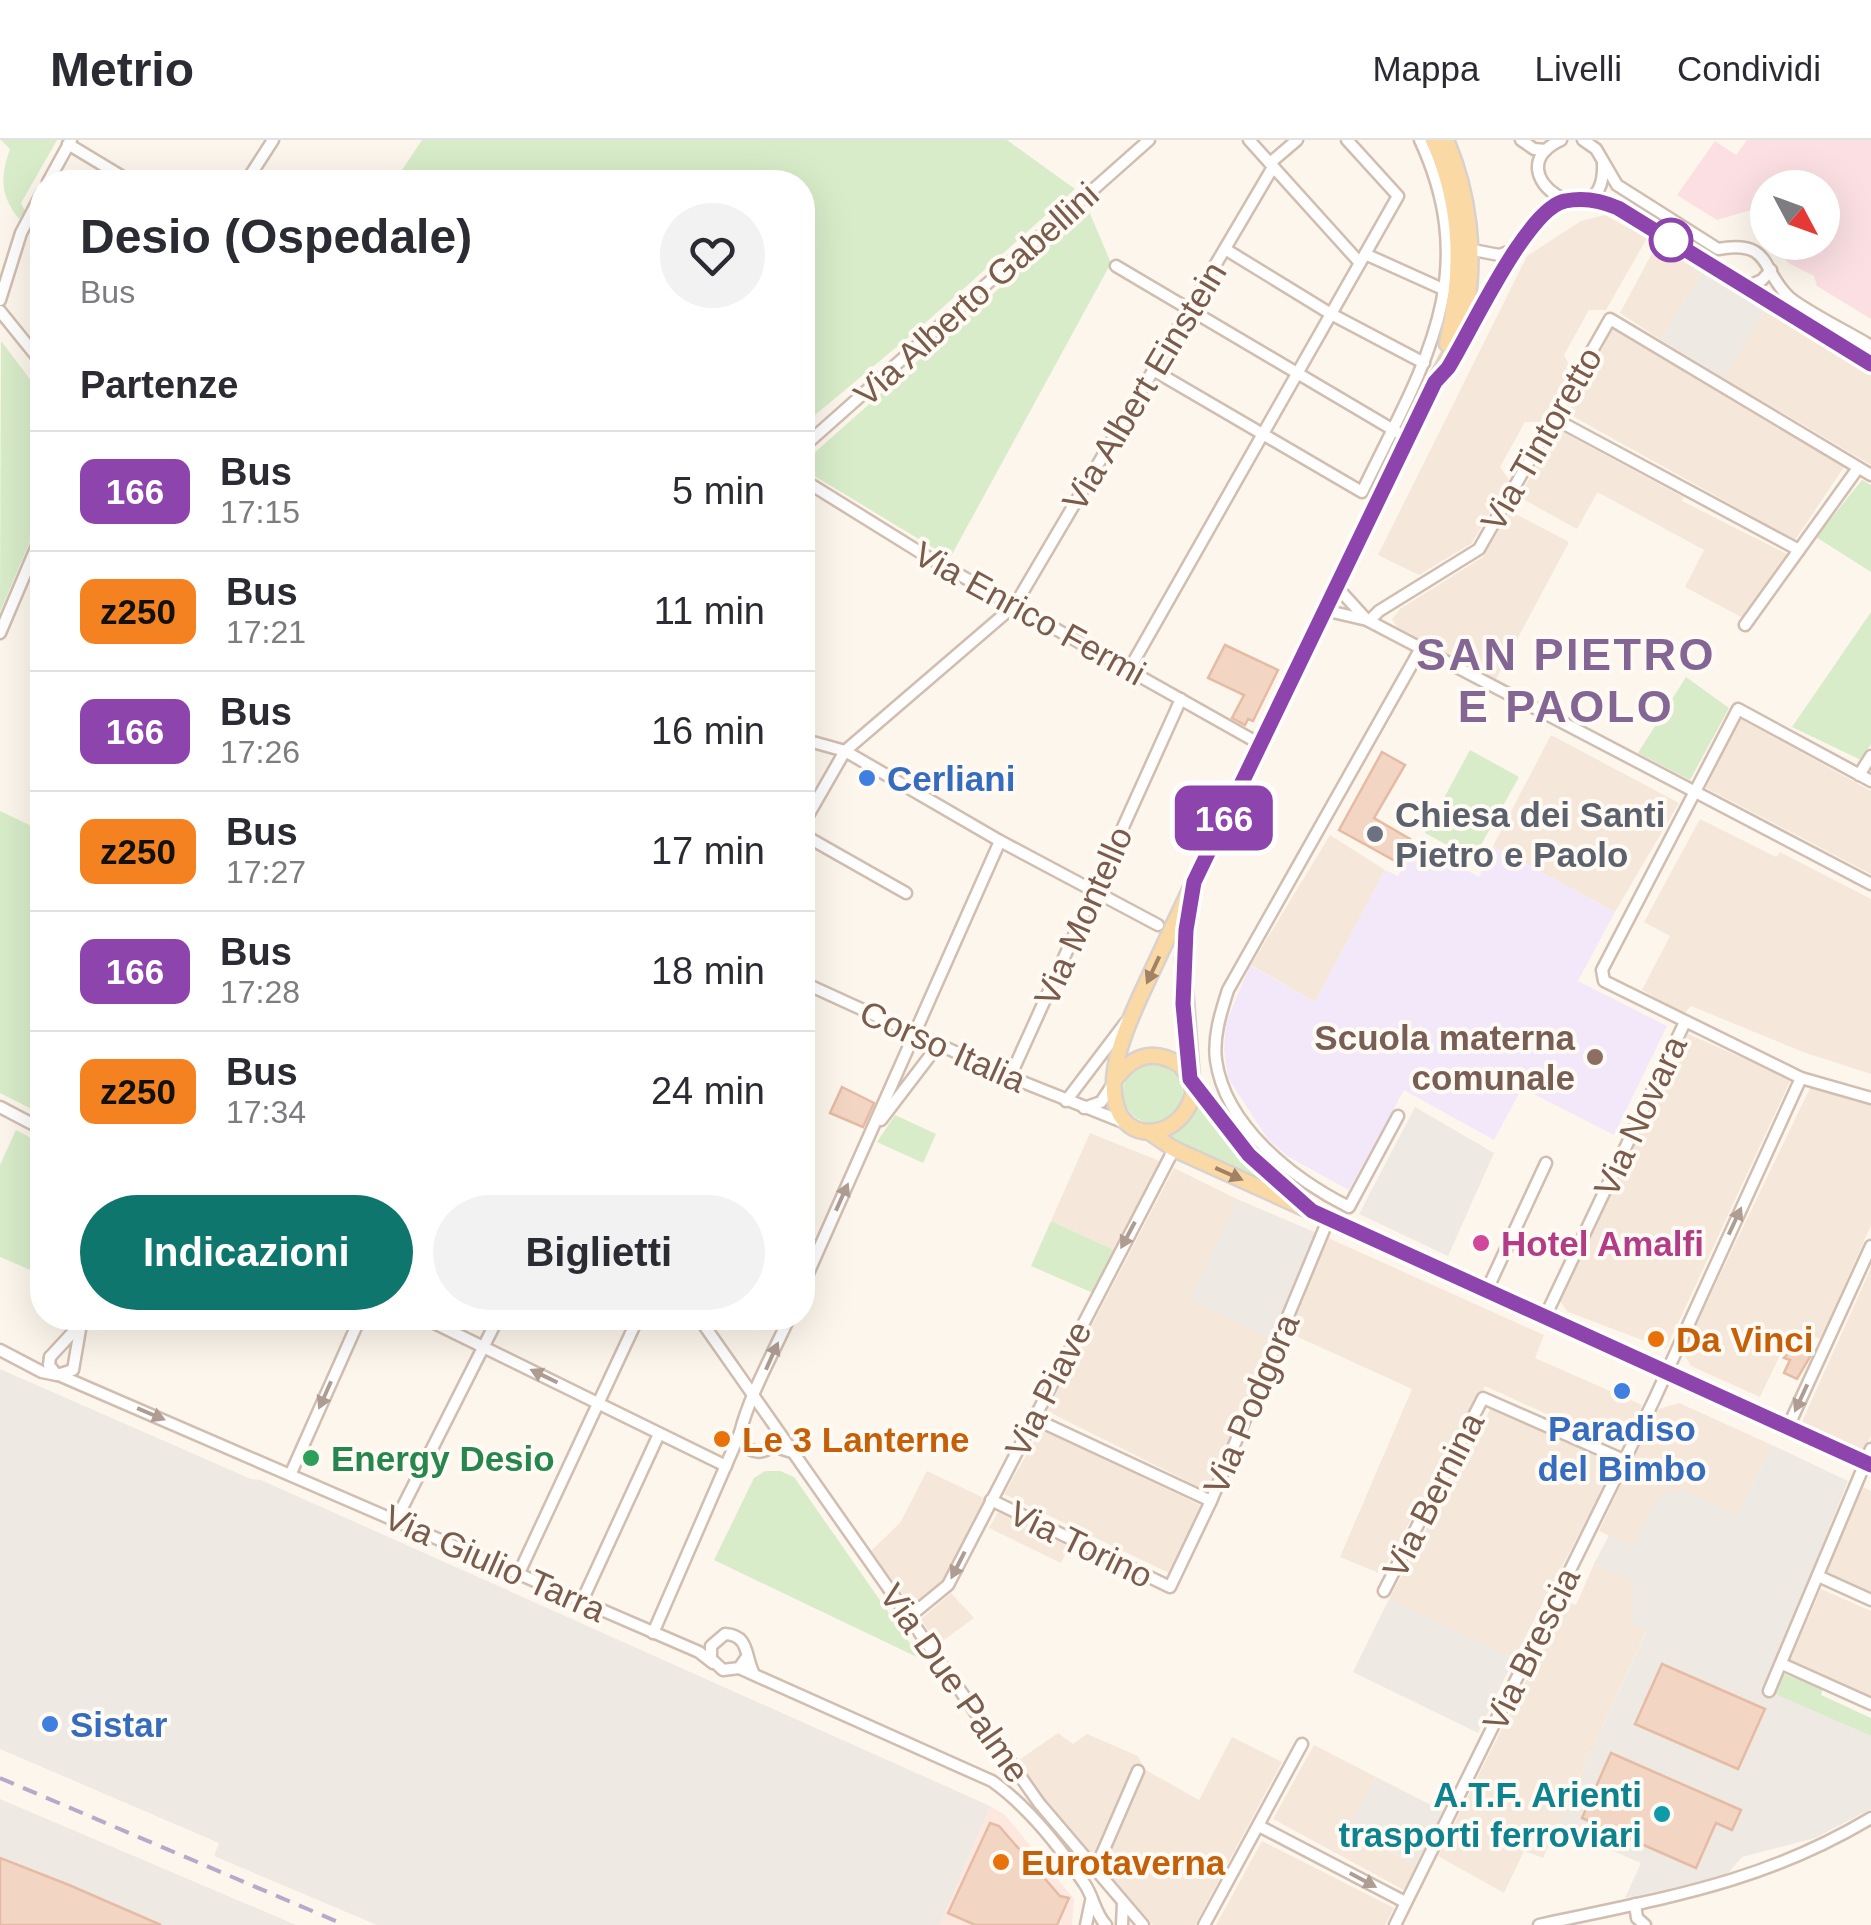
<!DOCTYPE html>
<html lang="it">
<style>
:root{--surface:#fff;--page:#f2f2f3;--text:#2b2b33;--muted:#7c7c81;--line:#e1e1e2;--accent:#0f766e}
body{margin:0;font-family:Arial,sans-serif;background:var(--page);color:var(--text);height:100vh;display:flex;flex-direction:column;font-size:38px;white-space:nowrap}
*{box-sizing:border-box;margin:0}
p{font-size:32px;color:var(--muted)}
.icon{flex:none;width:55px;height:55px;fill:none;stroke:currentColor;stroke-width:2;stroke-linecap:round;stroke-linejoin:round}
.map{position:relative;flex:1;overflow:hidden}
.sheet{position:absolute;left:30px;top:30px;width:785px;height:1160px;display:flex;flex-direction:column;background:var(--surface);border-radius:40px;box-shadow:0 10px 40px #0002}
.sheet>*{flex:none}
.badge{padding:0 20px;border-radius:15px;font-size:35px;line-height:65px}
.needle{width:65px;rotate:131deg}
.controls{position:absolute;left:1750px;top:30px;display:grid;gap:20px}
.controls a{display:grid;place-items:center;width:90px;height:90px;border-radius:50%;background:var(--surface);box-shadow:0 10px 40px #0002;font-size:50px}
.map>.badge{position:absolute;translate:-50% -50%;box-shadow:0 0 0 5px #fff}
h2{padding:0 50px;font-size:38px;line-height:90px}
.round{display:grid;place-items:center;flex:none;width:105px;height:105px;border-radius:52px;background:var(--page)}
.headline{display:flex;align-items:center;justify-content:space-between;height:170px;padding:0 50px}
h1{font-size:48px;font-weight:700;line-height:75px}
.button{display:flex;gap:20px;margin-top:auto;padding:20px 50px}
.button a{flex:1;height:115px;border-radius:60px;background:var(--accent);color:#fff;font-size:40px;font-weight:700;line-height:115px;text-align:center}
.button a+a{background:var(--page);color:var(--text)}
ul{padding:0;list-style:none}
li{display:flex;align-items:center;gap:30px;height:120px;padding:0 50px;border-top:2px solid var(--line)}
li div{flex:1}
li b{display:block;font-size:38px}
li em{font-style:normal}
li .badge{min-width:110px;font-weight:700;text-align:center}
header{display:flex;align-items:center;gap:60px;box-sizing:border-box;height:140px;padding:0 50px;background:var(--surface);border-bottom:2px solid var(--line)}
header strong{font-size:48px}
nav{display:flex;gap:55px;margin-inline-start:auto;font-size:35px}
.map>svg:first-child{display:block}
.residential{fill:#f5e8da}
.commercial{fill:#fde8e0}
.industrial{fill:#efe9e4}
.education{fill:#f3e8fa}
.medical{fill:#fbdfe3}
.green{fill:#d8ecc9}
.building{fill:#f3d5c3;stroke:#e6bba3;stroke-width:2.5}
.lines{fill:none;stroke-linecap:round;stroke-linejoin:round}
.minor-casing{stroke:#d1beb0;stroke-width:15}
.major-casing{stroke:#dad1cd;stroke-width:19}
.minor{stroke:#fff;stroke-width:10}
.major{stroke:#fbd9a5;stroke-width:14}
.rail{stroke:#b9a8c9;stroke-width:4;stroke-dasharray:15 10;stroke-linecap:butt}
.oneway{fill:#a18267}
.oneway2{fill:#af9d94}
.line-casing{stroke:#fff;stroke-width:22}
.line{stroke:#8e44ad;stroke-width:15}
.stop-dot{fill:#fff;stroke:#8e44ad;stroke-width:5}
.shop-dot{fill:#3f7fe0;stroke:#fffaf3;stroke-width:4}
.worship-dot{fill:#6b7280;stroke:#fffaf3;stroke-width:4}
.education-dot{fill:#8d6e63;stroke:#fffaf3;stroke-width:4}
.hotel-dot{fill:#d1479c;stroke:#fffaf3;stroke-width:4}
.food-dot{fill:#e8710a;stroke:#fffaf3;stroke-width:4}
.leisure-dot{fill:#2e9e5b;stroke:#fffaf3;stroke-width:4}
.culture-dot{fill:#0f9aa8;stroke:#fffaf3;stroke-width:4}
.labels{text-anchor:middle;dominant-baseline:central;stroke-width:8;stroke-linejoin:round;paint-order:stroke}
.street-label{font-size:35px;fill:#7a5c4d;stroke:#fffaf3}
.shop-label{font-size:35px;font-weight:bold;fill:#366cbe;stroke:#fffaf3;text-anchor:start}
.worship-label{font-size:35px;font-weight:bold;fill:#5b616d;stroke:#fffaf3;text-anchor:start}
.education-label{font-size:35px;font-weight:bold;fill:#785e54;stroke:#fffaf3;text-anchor:end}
.hotel-label{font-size:35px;font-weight:bold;fill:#b23c85;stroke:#fffaf3;text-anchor:start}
.food-label{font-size:35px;font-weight:bold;fill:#c56008;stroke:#fffaf3;text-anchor:start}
.leisure-label{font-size:35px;font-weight:bold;fill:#27864d;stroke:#fffaf3;text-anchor:start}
.culture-label{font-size:35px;font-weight:bold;fill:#0d838f;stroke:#fffaf3;text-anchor:end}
.district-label{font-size:45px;font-weight:bold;letter-spacing:2.5px;fill:#846695;stroke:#fffaf3}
</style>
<header>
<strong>Metrio</strong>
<nav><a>Mappa</a><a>Livelli</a><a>Condividi</a></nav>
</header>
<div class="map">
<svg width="1871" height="1785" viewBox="0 0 1871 1785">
<rect width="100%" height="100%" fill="#fdf6ec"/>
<!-- residential -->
<g class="residential">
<path d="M1605 75 1647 98 1606 170H1589L1564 215 1572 230 1542 282H1525L1500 327 1509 340 1472 403 1419 435 1378 415 1527 116 1581 81Z"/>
<path d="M1657 104 1702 131 1661 200 1620 173Z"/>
<path d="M1766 169 1871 235V325L1724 238Z"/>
<path d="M1613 189 1844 327 1795 400 1567 273Z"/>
<path d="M1557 289 1683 357 1682 361 1789 415 1743 478 1685 447 1704 410 1601 354 1597 353 1577 389 1519 357Z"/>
<path d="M1510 371 1569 402 1496 539 1397 487 1392 479 1400 469 1483 417Z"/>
<path d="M1739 578 1871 651V734L1706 648Z"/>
<path d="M1551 595 1679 663 1615 772 1493 706Z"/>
<path d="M1700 679 1776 717 1780 712 1871 759V934L1803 912 1691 866 1684 874 1642 850 1670 796 1644 782Z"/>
<path d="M1330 695 1385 730 1315 862 1251 825Z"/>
<path d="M1688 894 1791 939 1666 1209 1568 1172 1559 1160Z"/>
<path d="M1810 948 1871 963V1085L1821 1199 1792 1190 1760 1257 1691 1226 1683 1212Z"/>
<path d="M1090 993 1162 1022 1116 1111 1051 1081Z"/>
<path d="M1174 1028 1237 1059 1191 1160 1271 1199 1207 1351 1047 1271Z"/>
<path d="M1326 1097 1544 1195 1535 1218 1642 1265 1625 1305 1612 1304 1485 1246 1381 1434 1340 1417 1412 1249 1289 1193Z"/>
<path d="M1871 1128V1296L1864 1310 1801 1284Z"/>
<path d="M1679 1263 1772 1305 1737 1376 1657 1357 1633 1406 1599 1391 1656 1270Z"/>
<path d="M1492 1266 1615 1325 1514 1519 1389 1459Z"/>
<path d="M1041 1289 1202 1366 1171 1434 1004 1354Z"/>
<path d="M927 1331 986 1359 944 1439 911 1466 871 1411 900 1383Z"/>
<path d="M1863 1347 1871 1351V1452L1826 1432Z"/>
<path d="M998 1372 1069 1407 1061 1423 989 1388Z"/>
<path d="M1594 1424 1630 1439 1647 1489 1543 1718 1524 1711 1504 1753 1438 1716 1566 1461 1576 1465Z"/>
<path d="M1821 1449 1871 1471V1556L1790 1520Z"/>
<path d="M951 1453 974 1478 937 1505 921 1479Z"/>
<path d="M1058 1593 1073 1604 1087 1594 1138 1616 1144 1629 1199 1660 1232 1597 1282 1622 1195 1785H1153L1044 1661 1019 1620Z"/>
<path d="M1314 1605 1376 1637 1348 1689 1416 1725 1404 1750 1273 1679Z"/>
<path d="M1262 1701 1394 1768 1385 1785H1216Z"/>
</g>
<!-- commercial -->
<path class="commercial" d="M990 1666 1005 1675 1074 1759 1072 1785H940Z"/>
<!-- industrial -->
<g class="industrial">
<path d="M1702 131 1766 169 1724 238 1661 200Z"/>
<path d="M1415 967 1494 1013 1448 1116 1359 1074Z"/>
<path d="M1237 1059 1317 1093 1271 1199 1190 1160Z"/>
<path d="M0 1229 251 1339 261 1340 990 1666 940 1785H377L214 1716 219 1703 0 1609Z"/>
<path d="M1772 1305 1848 1341 1765 1549 1871 1596V1669L1815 1698 1742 1717 1725 1737 1625 1758 1641 1723 1557 1687 1647 1490 1628 1481 1635 1463 1630 1439 1594 1424 1609 1395 1633 1405 1657 1357 1682 1349 1737 1375Z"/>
<path d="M1389 1459 1514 1519 1478 1593 1353 1532Z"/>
<path d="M1376 1637 1443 1671 1416 1725 1348 1688Z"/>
<path d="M0 1659 296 1785H0Z"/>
</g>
<!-- education -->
<path class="education" d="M1417 703 1479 737 1493 706 1615 772 1578 841 1667 886 1614 995 1522 948 1494 1000 1404 950 1349 1050 1287 1016 1267 998 1228 938 1224 910 1226 883 1250 825 1315 862 1385 730 1398 736Z"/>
<!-- medical -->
<path class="medical" d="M1747 0H1871V179L1817 146 1814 136 1790 124 1769 103 1822 102V48H1768L1767 100 1751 70 1717 80 1677 55 1715 1 1736 15Z"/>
<!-- green -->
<g class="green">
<path d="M1 0H57L21 63 25 71 19 79C0 55 0 37 10 9Z"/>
<path d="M422 0H1007L1075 49 923 185 803 285 802 42H394Z"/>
<path d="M1088 69 1111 123 950 418 803 329V323Z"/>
<path d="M1 201 42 255V373L0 472Z"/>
<path d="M1862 340 1871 345V432L1816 397Z"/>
<path d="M1871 472V604L1861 620 1792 587Z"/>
<path d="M1686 537 1729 568 1690 640 1638 613Z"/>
<path d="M1470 610 1519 637 1473 719 1425 693Z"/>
<path d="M0 671 42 691V974L0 953Z"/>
<circle cx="1153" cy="953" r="30"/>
<path d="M1197 958 1222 996 1263 1037 1261 1044 1163 996C1185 991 1192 979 1197 958Z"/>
<path d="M895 975 936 994 923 1023 877 1002Z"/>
<path d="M16 990 42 1004V1135L0 1117V1025Z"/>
<path d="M1051 1081 1114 1110 1093 1153 1031 1126Z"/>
<path d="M765 1331H780L794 1337 921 1519 714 1420 754 1338Z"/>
<path d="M1784 1534 1823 1548 1821 1555 1871 1578V1596L1773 1553Z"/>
</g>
<!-- building -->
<g class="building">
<path d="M1225 505 1278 530 1253 581 1248 579 1245 585 1232 578 1244 555 1208 538Z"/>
<path d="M1382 612 1405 625 1374 678 1410 699 1397 722 1339 690Z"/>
<path d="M842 947 874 963 863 987 830 973Z"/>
<path d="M1801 1198 1810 1201 1807 1207 1814 1210 1797 1239 1784 1233 1790 1220 1784 1218Z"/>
<path d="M1662 1524 1765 1569 1738 1629 1635 1584Z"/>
<path d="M1611 1613 1741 1670 1732 1690 1716 1683 1696 1728 1582 1678Z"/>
<path d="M990 1683 999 1686 1060 1756 1069 1758 1057 1785H975L948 1773Z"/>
<path d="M0 1718 69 1745 161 1785H0Z"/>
</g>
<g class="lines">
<defs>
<g id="minor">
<path d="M1249 0 1360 123"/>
<path d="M1521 0 1534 9 1546 10"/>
<path d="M1561 0C1490 33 1606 106 1603 24"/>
<path d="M1583 0 1596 9 1617 45 1718 109C1773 99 1761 132 1789 157 1805 171 1850 193 1871 206"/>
<path d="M68 4 131 42"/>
<path d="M1270 23 1297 0"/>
<path d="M48 42 71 0"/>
<path d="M246 42 273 0"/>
<path d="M1587 58 1618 68 1871 224"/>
<path d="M1225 109 1331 174 1424 223"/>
<path d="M1468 109 1499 115 1514 110"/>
<path d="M1365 114 1445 150"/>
<path d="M1116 126 1407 298"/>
<path d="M1746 147 1762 140 1771 130"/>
<path d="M0 160 21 93 42 53"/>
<path d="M0 171 42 223"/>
<path d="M1454 218C1491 160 1509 105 1562 61"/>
<path d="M1153 230 1362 352C1421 229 1484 138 1420 0"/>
<path d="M1553 278 1799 410 1858 328"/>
<path d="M802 308 1149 0"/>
<path d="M802 339 926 416 1260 604"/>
<path d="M1336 446 1366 479"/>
<path d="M1324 470 1367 480 1871 744"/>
<path d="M1369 481 1379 471 1479 409 1610 179 1871 335"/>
<path d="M1745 485 1799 410"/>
<path d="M0 493 42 394"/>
<path d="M1130 528 1398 56 1347 0"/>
<path d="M802 599 845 611 1000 701 1158 785"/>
<path d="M1859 635 1871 616"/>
<path d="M1871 641 1738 569 1602 830 1604 841 1801 938 1871 958"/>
<path d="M802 686 845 611 1015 465 1273 27"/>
<path d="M802 694 906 753"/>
<path d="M802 842 1010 937 1128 984"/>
<path d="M1010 937 1181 559"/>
<path d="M1066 961 1126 882"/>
<path d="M0 967 42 989"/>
<path d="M1084 968 1101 962 1115 941"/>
<path d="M1398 976 1349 1067C1293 1039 1225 986 1216 920 1213 896 1221 872 1228 850L1421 508"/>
<path d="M881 980 939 904"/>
<path d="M802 1147 1000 701"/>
<path d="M1486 1152 1546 1023"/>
<path d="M424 1178 726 1326"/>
<path d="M699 1178 1039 1663 1143 1785"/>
<path d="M789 1178C772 1216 750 1254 740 1293 743 1311 758 1317 773 1306L792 1312"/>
<path d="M1544 1179 1685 882"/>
<path d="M0 1210 42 1232 57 1235"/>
<path d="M50 1217 49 1225 57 1235 73 1230 82 1178"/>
<path d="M50 1217 75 1190"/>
<path d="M61 1236 699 1512 713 1523"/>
<path d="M1033 1278 1211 1361"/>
<path d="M1788 1287 1871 1106"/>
<path d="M291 1333 360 1178"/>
<path d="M991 1360 1170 1447 1211 1361 1328 1080"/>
<path d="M396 1380 498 1178"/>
<path d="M519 1433 638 1178"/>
<path d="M1818 1436 1871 1460"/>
<path d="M1384 1451 1483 1258 1624 1320"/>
<path d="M582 1461 659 1294"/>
<path d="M909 1477 948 1445 1174 1009"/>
<path d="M653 1493 740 1293"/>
<path d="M746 1518 739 1528 723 1530 711 1519V1506L725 1494C749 1495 745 1515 753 1532"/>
<path d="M1782 1524 1871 1564"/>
<path d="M739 1528 992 1641C1027 1666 1060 1707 1084 1743 1094 1757 1094 1772 1106 1785"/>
<path d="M1769 1551 1871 1309"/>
<path d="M1259 1686 1405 1762"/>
<path d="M1095 1730 1138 1631"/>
<path d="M1635 1764 1637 1778 1645 1785"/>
<path d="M1086 1785 1091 1761"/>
<path d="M1122 1785 1123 1763"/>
<path d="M1204 1785 1302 1604"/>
<path d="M1395 1785 1654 1260 1801 938"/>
<path d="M1539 1785C1662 1758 1761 1744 1871 1678"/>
</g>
<g id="major">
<path d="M1433 0C1463 67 1463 134 1447 204"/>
<path d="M1194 742 1183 820 1193 954C1181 1000 1124 1006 1115 961 1109 927 1126 888 1139 859 1217 690 1299 523 1380 354 1397 318 1415 282 1433 246 1446 221 1461 199 1466 170 1476 114 1469 53 1446 0"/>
<path d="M1116 938C1134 914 1155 909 1180 925L1249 1015 1296 1059"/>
<path d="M1149 992 1174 1009 1871 1325"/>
</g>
</defs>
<!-- minor casing -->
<use href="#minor" class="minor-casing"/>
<!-- major casing -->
<use href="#major" class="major-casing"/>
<!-- minor -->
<use href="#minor" class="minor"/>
<!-- major -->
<use href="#major" class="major"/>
<!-- rail -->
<path class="rail" d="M0 1638 345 1785"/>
</g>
<!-- one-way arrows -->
<defs><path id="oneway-solid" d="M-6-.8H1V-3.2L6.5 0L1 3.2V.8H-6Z" transform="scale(2.5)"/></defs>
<g class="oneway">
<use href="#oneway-solid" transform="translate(1153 830) rotate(115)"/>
<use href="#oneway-solid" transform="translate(1229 1034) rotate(24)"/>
</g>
<g class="oneway2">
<use href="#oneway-solid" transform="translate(842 1057) rotate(-66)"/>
<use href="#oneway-solid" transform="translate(1735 1081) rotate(-65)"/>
<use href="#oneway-solid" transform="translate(1128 1095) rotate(118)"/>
<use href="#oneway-solid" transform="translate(772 1216) rotate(-66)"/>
<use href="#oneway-solid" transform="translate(544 1236) rotate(-154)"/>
<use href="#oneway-solid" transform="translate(325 1255) rotate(114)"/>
<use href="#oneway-solid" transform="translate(1801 1258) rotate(115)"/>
<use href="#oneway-solid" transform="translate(151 1274) rotate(23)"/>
<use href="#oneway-solid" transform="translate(958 1425) rotate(117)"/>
<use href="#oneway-solid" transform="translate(1363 1740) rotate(28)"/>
</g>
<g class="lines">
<defs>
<path id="line" d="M1871 224 1618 68C1600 60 1584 57 1565 61 1527 68 1470 193 1448 228L1435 242 1194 742 1186 790 1183 864 1190 939 1249 1015 1312 1071 1871 1325"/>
</defs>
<!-- line casing -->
<use href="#line" class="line-casing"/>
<!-- line -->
<use href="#line" class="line"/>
</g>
<!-- markers -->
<circle class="stop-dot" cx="1671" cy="100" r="20"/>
<g class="shop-dot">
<circle cx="867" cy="638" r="10"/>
<circle cx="1622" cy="1251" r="10"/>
<circle cx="50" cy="1584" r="10"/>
</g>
<circle class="worship-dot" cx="1375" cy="694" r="10"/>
<circle class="education-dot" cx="1595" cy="917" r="10"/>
<circle class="hotel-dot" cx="1481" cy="1103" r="10"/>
<g class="food-dot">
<circle cx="1656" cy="1199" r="10"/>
<circle cx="722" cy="1299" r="10"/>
<circle cx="1001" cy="1722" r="10"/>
</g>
<circle class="leisure-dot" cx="311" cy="1318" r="10"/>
<circle class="culture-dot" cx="1662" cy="1674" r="10"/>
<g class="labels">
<!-- street labels -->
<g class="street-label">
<text transform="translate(976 154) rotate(-42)">Via Alberto Gabellini</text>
<text transform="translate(1144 246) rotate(-59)">Via Albert Einstein</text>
<text transform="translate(1541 299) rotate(-60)">Via Tintoretto</text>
<text transform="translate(1030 473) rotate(29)">Via Enrico Fermi</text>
<text transform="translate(1083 776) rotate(-66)">Via Montello</text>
<text transform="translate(943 906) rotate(24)">Corso Italia</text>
<text transform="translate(1640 976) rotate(-65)">Via Novara</text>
<text transform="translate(1048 1249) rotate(-63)">Via Piave</text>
<text transform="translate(1251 1264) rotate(-67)">Via Podgora</text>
<text transform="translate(1433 1355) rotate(-63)">Via Bernina</text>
<text transform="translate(1081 1404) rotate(26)">Via Torino</text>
<text transform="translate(495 1423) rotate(24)">Via Giulio Tarra</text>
<text transform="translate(1531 1509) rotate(-64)">Via Brescia</text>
<text transform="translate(955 1543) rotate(55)">Via Due Palme</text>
</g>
<!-- shop labels -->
<g class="shop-label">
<text x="887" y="638">Cerliani</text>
<text x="1622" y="1288" text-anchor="middle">Paradiso<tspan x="1622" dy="40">del Bimbo</tspan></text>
<text x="70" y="1584">Sistar</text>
</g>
<!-- worship labels -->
<g class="worship-label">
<text x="1395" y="674">Chiesa dei Santi<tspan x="1395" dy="40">Pietro e Paolo</tspan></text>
</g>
<!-- education labels -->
<g class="education-label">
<text x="1575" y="897">Scuola materna<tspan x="1575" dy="40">comunale</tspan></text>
</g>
<!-- hotel labels -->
<g class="hotel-label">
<text x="1501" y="1103">Hotel Amalfi</text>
</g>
<!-- food labels -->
<g class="food-label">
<text x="1676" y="1199">Da Vinci</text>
<text x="742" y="1299">Le 3 Lanterne</text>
<text x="1021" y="1722">Eurotaverna</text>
</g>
<!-- leisure labels -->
<g class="leisure-label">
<text x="331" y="1318">Energy Desio</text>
</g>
<!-- culture labels -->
<g class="culture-label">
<text x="1642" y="1654">A.T.F. Arienti<tspan x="1642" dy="40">trasporti ferroviari</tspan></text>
</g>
<!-- district labels -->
<g class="district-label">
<text x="1566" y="514">SAN PIETRO<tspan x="1566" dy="52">E PAOLO</tspan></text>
</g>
</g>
</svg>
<div class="controls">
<a><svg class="needle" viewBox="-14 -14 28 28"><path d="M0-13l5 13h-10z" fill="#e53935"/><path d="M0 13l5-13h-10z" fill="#7c7c81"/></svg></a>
</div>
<b class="badge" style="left:1224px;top:678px;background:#8e44ad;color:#fff">166</b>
<section class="sheet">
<div class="headline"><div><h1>Desio (Ospedale)</h1><p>Bus</p></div><a class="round"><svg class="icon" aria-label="heart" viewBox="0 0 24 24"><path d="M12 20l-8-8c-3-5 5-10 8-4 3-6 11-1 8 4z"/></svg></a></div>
<h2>Partenze</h2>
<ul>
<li><span class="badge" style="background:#8e44ad;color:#fff">166</span><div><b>Bus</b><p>17:15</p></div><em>5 min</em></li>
<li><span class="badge" style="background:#f58220;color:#111">z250</span><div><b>Bus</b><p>17:21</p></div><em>11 min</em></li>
<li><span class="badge" style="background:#8e44ad;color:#fff">166</span><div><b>Bus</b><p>17:26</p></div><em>16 min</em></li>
<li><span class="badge" style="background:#f58220;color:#111">z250</span><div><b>Bus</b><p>17:27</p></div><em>17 min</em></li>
<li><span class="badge" style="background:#8e44ad;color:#fff">166</span><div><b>Bus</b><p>17:28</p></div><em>18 min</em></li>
<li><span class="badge" style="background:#f58220;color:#111">z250</span><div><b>Bus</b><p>17:34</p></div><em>24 min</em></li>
</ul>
<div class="button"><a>Indicazioni</a><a>Biglietti</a></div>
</section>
</div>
